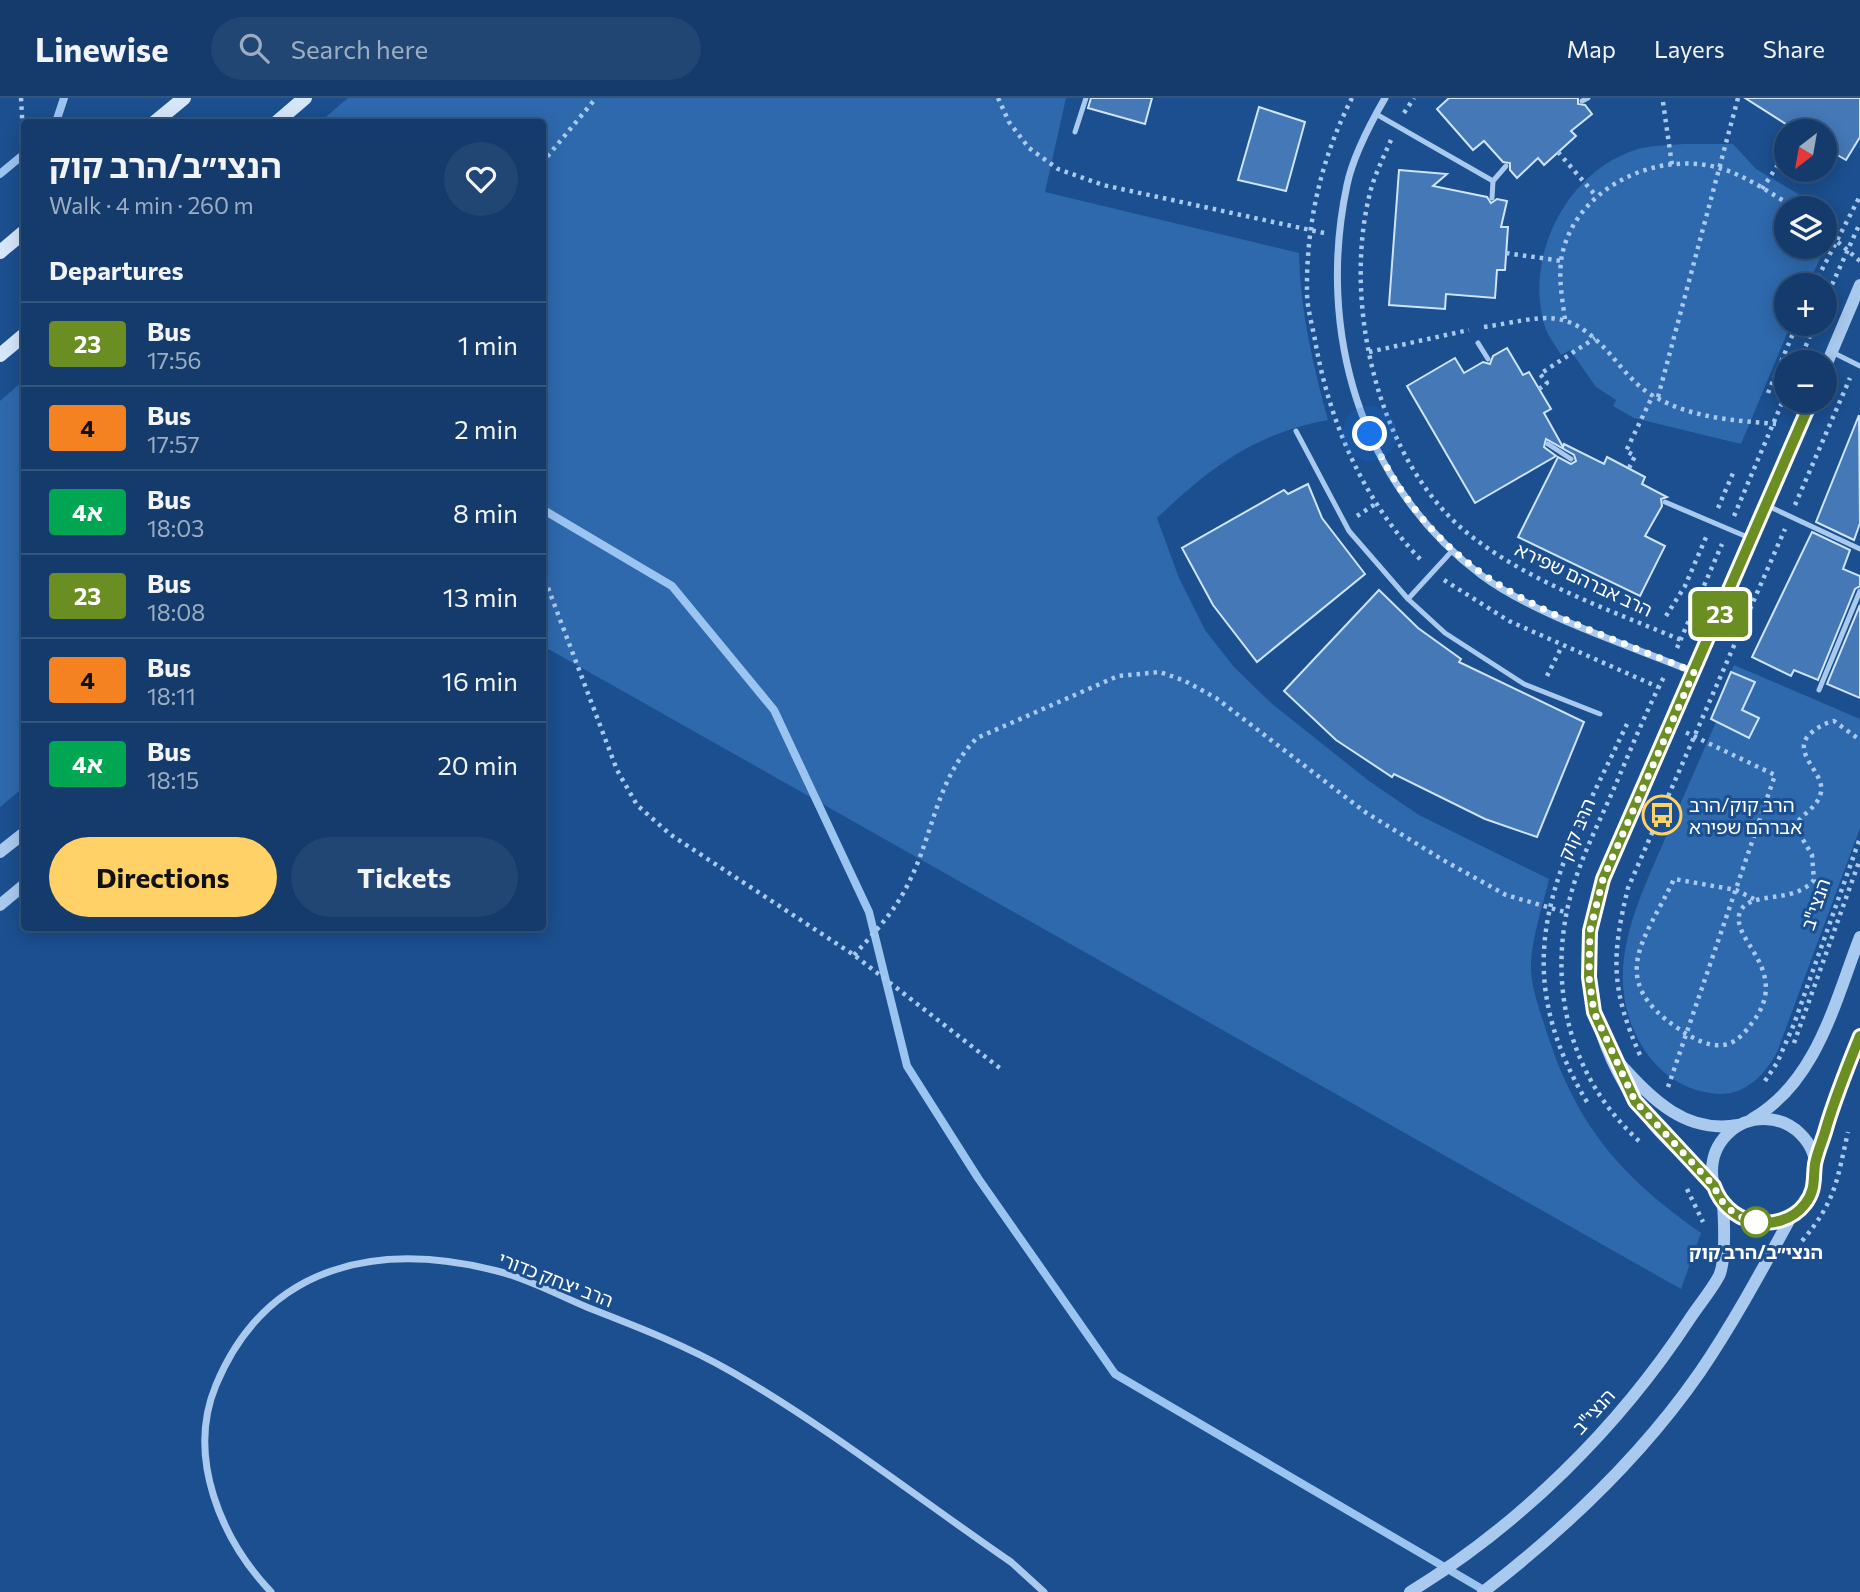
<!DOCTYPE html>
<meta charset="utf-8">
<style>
:root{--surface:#143b6b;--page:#214673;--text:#f1f3f6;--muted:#9dadc1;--line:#33557e;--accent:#ffd166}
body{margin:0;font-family:Commissioner,"Noto Sans Hebrew",sans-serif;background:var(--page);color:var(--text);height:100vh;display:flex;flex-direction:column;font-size:26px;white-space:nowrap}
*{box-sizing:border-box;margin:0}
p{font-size:23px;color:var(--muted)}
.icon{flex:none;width:38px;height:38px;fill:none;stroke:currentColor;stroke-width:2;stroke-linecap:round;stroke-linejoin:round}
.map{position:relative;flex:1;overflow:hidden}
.side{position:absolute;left:21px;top:21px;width:525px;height:812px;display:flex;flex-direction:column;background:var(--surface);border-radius:7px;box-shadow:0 4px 18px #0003,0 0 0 2px var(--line)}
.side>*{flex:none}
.badge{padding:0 14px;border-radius:5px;font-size:24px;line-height:46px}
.needle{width:46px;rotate:211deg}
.buttons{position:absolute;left:1774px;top:21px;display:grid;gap:14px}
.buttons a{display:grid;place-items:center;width:63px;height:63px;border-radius:50%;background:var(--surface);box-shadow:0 4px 18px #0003,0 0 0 2px var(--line);font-size:35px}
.you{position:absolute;width:35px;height:35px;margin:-18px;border:5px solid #fff;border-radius:50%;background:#1a73e8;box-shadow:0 0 0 10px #1a73e833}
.map>.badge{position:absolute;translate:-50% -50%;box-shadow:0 0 0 4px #fff}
h2{padding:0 28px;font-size:26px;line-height:63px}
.round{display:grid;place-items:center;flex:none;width:74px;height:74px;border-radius:37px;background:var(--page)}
.summary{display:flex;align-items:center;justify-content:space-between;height:119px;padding:0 28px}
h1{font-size:33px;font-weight:700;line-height:52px}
.button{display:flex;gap:14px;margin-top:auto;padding:14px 28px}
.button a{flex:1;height:80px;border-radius:42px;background:var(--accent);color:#111;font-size:28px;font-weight:700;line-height:80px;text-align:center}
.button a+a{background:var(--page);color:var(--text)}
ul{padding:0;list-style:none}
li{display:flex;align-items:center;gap:21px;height:84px;padding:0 28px;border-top:2px solid var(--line)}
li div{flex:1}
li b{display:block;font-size:26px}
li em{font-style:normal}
li .badge{min-width:77px;font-weight:700;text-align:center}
header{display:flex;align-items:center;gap:42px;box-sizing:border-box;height:98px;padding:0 35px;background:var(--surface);border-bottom:2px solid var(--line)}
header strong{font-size:33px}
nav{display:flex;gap:38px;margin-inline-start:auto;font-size:24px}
.search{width:490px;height:63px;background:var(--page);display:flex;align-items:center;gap:18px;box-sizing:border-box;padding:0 24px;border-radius:38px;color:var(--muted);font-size:26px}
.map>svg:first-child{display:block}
.green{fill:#2e69ad}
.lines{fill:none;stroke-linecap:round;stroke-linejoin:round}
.stream{stroke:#9cc4f0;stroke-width:8}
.building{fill:#4478b7;stroke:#cfe3fa;stroke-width:2}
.path{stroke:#a9c9ee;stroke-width:4.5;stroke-dasharray:3.5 5;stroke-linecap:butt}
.service{stroke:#a9c9ee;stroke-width:5}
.minor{stroke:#a9c9ee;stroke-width:7}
.tertiary{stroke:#a9c9ee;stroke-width:12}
.secondary{stroke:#d6e6fa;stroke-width:14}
.line-casing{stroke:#fff;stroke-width:16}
.line{stroke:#6b8e23;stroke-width:10}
.walk{stroke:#fff;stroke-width:7;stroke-dasharray:0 12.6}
.stop-dot{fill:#fff;stroke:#6b8e23;stroke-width:3.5}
.labels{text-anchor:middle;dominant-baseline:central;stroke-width:6;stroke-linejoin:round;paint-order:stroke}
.street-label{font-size:19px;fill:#fff;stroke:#1b4f8f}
.poi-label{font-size:19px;fill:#fff;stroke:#1b4f8f;text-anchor:start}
.stop-label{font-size:19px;font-weight:bold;fill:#fff;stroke:#1b4f8f}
</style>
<header>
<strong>Linewise</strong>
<div class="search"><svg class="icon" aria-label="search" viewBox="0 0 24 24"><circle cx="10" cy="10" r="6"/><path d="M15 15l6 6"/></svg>Search here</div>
<nav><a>Map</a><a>Layers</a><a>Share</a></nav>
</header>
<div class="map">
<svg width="1860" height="1494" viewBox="0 0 1860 1494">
<rect width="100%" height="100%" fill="#1b4f8f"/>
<!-- green -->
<g class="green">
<path d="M348 0H1066L1045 94 1299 155C1300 212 1313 267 1328 322 1254 336 1211 369 1157 420L1179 480 1205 532 1234 569 1271 605 1369 683 1419 717 1549 781C1543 808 1531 841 1531 870 1531 889 1540 913 1546 932 1576 1027 1620 1078 1701 1135L1681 1191 543 548 542 24H320Z"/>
<path d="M1686 46H1733L1756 71 1822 110H1787V149H1825L1808 187H1787V226H1791L1741 346 1634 320 1613 308 1616 302 1596 289 1570 252 1561 257C1556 248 1548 238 1545 229 1523 159 1567 72 1638 51 1653 47 1670 47 1686 46Z"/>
<path d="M24 282V689L0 709V303Z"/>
<path d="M1734 567 1860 621V730L1777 954C1763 980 1741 1001 1710 995 1681 991 1657 973 1642 948 1600 878 1636 808 1665 741 1682 702 1699 663 1716 624L1711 621Z"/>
</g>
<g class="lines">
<!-- stream -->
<g class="stream">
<path d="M56 24 64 0"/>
<path d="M0 76 24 56"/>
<path d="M542 411 672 488 774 612 869 814 907 968 978 1080 1115 1276 1487 1494"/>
</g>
</g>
<!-- building -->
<g class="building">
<path d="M1091 0H1152L1145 26 1088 10Z"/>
<path d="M1449 0H1578V6L1585 7 1592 16 1571 33 1576 38 1544 67 1538 60 1517 80 1510 72V65L1503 64 1484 43 1473 52 1437 11Z"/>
<path d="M1745 0H1860V39L1846 62 1825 50V33H1797Z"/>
<path d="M1259 9 1305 24 1286 93 1238 82Z"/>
<path d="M1399 72 1447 76 1433 88 1487 99 1491 105 1497 101 1507 103 1501 129H1508L1505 172H1497L1495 200 1446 196 1445 211 1389 207Z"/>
<path d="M1507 250 1523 277 1529 274 1551 311 1544 315 1563 349 1564 346 1604 366 1607 359 1645 379 1642 386 1667 399 1661 401 1662 408 1645 438 1665 448 1640 498 1518 439 1558 359 1571 366 1576 363 1574 357 1546 341 1544 349 1556 358 1475 405 1407 288 1455 260 1464 275 1483 264 1490 266 1493 258Z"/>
<path d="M1859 317 1860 425 1854 442 1816 424Z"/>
<path d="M1308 386 1322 420 1365 476 1257 564 1213 507 1182 450 1284 392 1288 396Z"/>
<path d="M1812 434 1850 452 1843 471 1860 478V488L1855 491 1818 582 1794 572 1791 578 1752 559Z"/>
<path d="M1379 492 1418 530 1461 561 1459 564 1584 624 1537 739 1485 721 1394 676 1392 679 1336 642 1284 593Z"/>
<path d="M1860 507V600L1827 586Z"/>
<path d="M1731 574 1755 584 1742 612 1759 620 1749 640 1711 621Z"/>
</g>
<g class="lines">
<!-- path -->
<g class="path">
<path d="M21 0 24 54"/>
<path d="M998 0 1009 24 1029 50 1058 71 1103 87 1324 135"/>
<path d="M1352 0C1321 60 1306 127 1307 194 1307 210 1312 226 1315 242 1329 323 1363 403 1422 463"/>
<path d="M1663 4 1672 67"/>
<path d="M1404 15 1414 0"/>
<path d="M1391 42C1384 58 1376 74 1371 91 1341 202 1377 365 1471 438 1533 486 1610 512 1681 542"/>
<path d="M1558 54 1597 99"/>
<path d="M542 65 596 0"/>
<path d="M1762 91 1787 53"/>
<path d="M1825 133 1860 163"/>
<path d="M1506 155 1562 163"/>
<path d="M1814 187 1860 98"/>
<path d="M1825 202 1860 125"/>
<path d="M1565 221C1562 200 1558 178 1562 157 1576 90 1656 52 1719 70 1745 77 1772 96 1795 110"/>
<path d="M1484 229C1544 220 1565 206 1610 256 1621 269 1633 284 1647 294 1687 320 1730 322 1776 326"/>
<path d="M1369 254 1469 232"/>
<path d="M1799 264 1815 226"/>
<path d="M1539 291 1547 285 1540 276 1595 240"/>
<path d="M1768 295 1797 226"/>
<path d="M1658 299 1738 0"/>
<path d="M1629 370 1635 358 1626 353 1653 297"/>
<path d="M1795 407 1850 280"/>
<path d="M1718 410 1733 375"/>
<path d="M1357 418 1377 405"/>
<path d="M1734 418 1787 293"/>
<path d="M542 474 617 672 637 707 671 737 854 857 1001 971"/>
<path d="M1444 482 1509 523 1658 589"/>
<path d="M1666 518 1685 488 1707 437"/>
<path d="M1677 550 1722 446"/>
<path d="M1547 578 1562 548"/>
<path d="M1754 801 1736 792 1674 781C1646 841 1604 881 1679 931 1692 940 1711 951 1728 946 1738 943 1746 933 1752 925 1793 872 1729 842 1740 814 1749 792 1793 807 1814 782L1812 757 1795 728C1802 715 1818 710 1821 694 1825 674 1789 654 1811 635 1818 629 1825 625 1834 623L1860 642"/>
<path d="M854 857C875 834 896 812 909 784 934 735 936 681 977 640L1118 578 1160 574 1185 583 1216 600 1365 714 1443 762 1506 797 1568 815"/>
<path d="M1794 945 1860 761"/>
<path d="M1640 957C1611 892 1611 859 1628 790L1785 431"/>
<path d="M1765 983 1777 965 1794 926 1860 740"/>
<path d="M1668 989 1775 677 1685 634"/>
<path d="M1587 1004C1499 857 1562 764 1627 626"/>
<path d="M1639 1043C1562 973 1543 868 1579 771 1589 743 1603 716 1615 688 1631 651 1646 613 1665 577"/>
<path d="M1687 1091 1703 1124"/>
<path d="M1802 1143C1836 1103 1837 1082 1848 1034"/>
</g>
<!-- service -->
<g class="service">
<path d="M1582 3 1588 0"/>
<path d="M1376 16 1493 83"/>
<path d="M1075 34 1086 0"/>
<path d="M1492 100 1493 83 1506 68"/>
<path d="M1478 245 1488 261"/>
<path d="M1832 254 1860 268"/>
<path d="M1296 333 1349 433 1408 501 1445 535 1524 586 1600 616"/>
<path d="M1548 346 1571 361"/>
<path d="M1665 404 1752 441"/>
<path d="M1768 408 1860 451"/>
<path d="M1408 501 1452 453"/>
<path d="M1819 592 1860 493"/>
</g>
<!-- minor -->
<g class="minor">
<path d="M1385 0C1370 26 1353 58 1347 87 1316 232 1360 386 1481 477 1534 517 1631 548 1694 574"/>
<path d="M271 1494C221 1441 186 1359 216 1287 267 1165 379 1143 497 1173 529 1181 560 1198 589 1210 638 1229 687 1248 732 1274 829 1330 919 1401 1011 1464L1044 1494"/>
</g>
<!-- tertiary -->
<g class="tertiary">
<path d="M1825 270 1860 187"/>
<path d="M0 754 24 735"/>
<path d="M0 807 24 787"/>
<path d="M1621 967C1653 1002 1686 1036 1738 1027"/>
<circle cx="1764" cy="1073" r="52"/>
<path d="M1752 1021C1817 984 1835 903 1860 839"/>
<path d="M1815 1066 1838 994 1860 938"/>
<path d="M1714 1088C1695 1067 1672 1048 1654 1027 1610 977 1580 899 1590 833 1593 816 1599 798 1603 781L1811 303"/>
<path d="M1410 1494C1520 1427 1618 1330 1689 1222 1698 1208 1711 1193 1719 1178 1726 1163 1724 1121 1723 1105"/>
<path d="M1483 1494C1565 1431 1641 1359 1700 1274 1734 1224 1763 1170 1792 1117"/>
</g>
<!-- secondary -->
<g class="secondary">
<path d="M155 24 184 0"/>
<path d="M277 24 305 0"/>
<path d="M0 154 24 134"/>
<path d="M0 257 24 237"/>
</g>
</g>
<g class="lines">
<defs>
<path id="line" d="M1811 303 1603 781 1590 833 1589 879 1594 914 1635 1003 1714 1088C1720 1105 1734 1119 1752 1123 1771 1128 1793 1122 1805 1106 1816 1092 1813 1081 1815 1066 1817 1055 1822 1044 1825 1034 1834 1002 1847 970 1860 938"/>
</defs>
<!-- line casing -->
<use href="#line" class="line-casing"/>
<!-- line -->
<use href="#line" class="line"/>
<!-- walk -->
<path class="walk" d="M1370 336C1441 490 1551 514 1694 574L1603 781 1590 833 1589 879 1594 914 1635 1003 1714 1088C1721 1107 1736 1120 1756 1124"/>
</g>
<!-- icons -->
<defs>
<symbol id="bus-ring" viewBox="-11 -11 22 22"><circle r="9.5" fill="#1b4f8f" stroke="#ffd166" stroke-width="1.5"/><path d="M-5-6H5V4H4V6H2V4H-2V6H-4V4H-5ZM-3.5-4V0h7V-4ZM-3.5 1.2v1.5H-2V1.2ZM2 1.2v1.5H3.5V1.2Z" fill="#ffd166"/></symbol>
</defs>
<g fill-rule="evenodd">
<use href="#bus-ring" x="1640" y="695" width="44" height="44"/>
</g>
<!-- markers -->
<circle class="stop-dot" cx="1756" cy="1124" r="14"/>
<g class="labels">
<!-- street labels -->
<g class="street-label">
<text transform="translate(1584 481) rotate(25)">הרב אברהם שפירא</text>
<text transform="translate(1576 731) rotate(-67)">הרב קוק</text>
<text transform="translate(1815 806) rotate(-71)">הנצי"ב</text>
<text transform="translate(556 1181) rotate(21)">הרב יצחק כדורי</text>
<text transform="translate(1593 1313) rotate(-48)">הנצי"ב</text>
</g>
<!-- poi labels -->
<g class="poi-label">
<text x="1689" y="706">הרב קוק/הרב<tspan x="1689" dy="22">אברהם שפירא</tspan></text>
</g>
<!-- stop labels -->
<g class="stop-label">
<text x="1756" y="1153">הנצי״ב/הרב קוק</text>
</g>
</g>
</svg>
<div class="buttons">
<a><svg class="needle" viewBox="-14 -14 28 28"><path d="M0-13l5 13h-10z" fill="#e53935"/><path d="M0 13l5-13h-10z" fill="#9dadc1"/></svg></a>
<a><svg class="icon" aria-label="layers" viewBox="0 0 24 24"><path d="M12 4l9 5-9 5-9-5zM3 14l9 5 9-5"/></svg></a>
<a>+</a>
<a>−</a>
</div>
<div class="you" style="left:1370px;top:336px"></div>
<b class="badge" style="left:1720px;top:516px;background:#6b8e23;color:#fff">23</b>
<section class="side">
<div class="summary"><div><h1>הנצי״ב/הרב קוק</h1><p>Walk · 4 min · 260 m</p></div><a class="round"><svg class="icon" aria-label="heart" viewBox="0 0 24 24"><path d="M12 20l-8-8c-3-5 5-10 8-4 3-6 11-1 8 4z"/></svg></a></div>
<h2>Departures</h2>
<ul>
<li><span class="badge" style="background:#6b8e23;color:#fff">23</span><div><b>Bus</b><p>17:56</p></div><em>1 min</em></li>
<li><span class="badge" style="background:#f58220;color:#111">4</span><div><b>Bus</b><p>17:57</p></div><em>2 min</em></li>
<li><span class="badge" style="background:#00a651;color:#fff">4א</span><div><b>Bus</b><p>18:03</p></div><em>8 min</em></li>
<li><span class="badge" style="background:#6b8e23;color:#fff">23</span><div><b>Bus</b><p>18:08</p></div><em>13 min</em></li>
<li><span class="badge" style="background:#f58220;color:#111">4</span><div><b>Bus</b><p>18:11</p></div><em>16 min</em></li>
<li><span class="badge" style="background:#00a651;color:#fff">4א</span><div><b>Bus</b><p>18:15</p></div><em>20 min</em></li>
</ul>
<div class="button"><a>Directions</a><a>Tickets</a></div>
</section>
</div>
